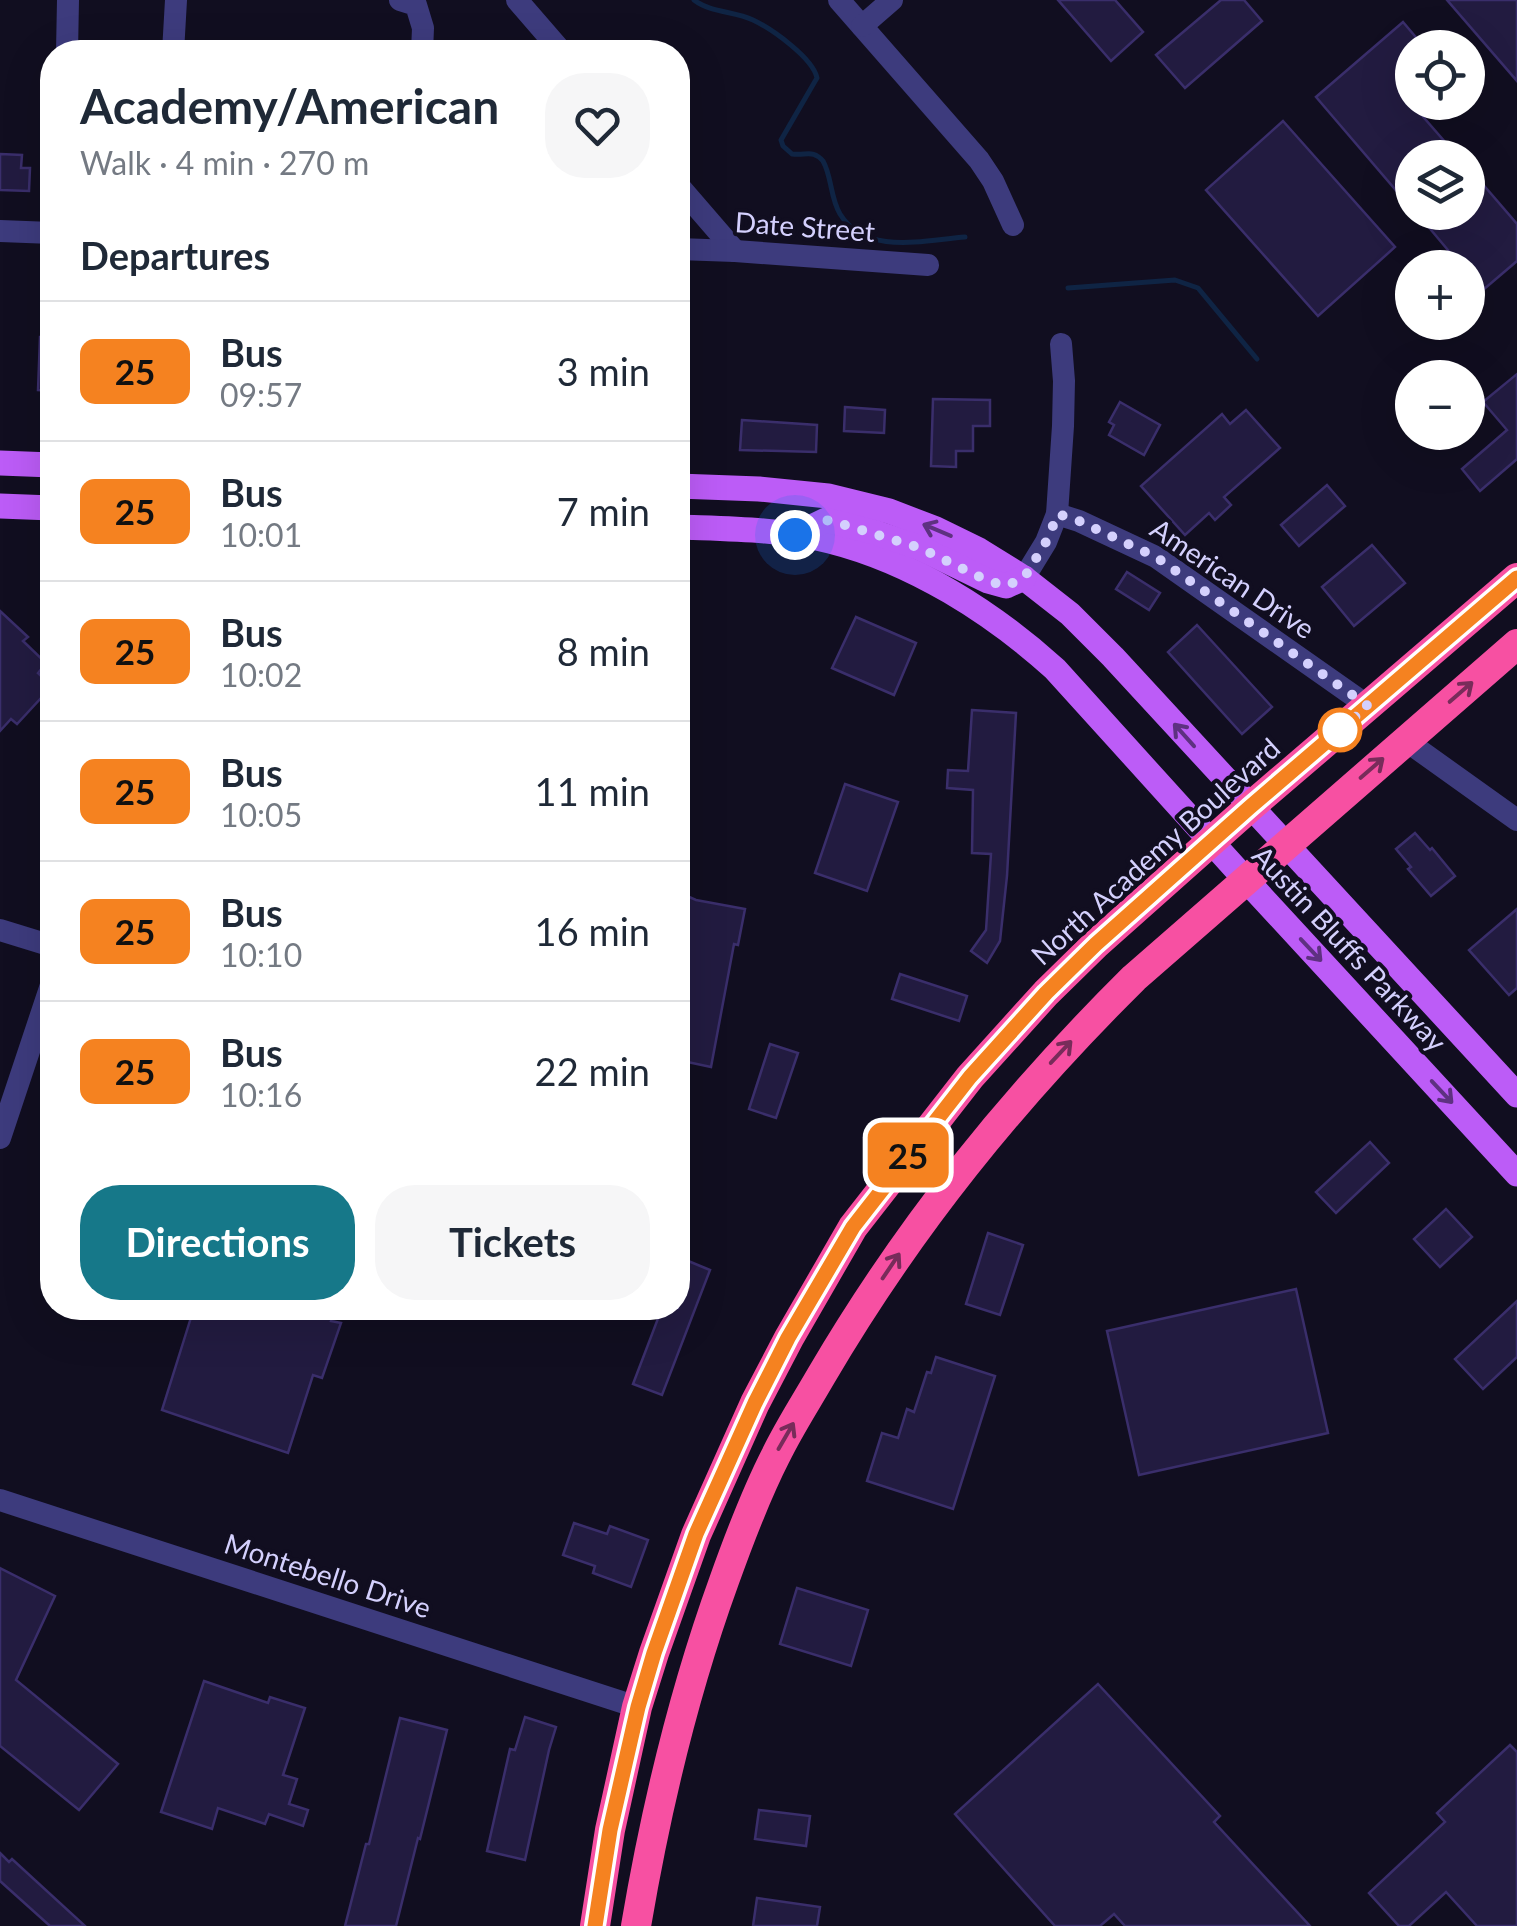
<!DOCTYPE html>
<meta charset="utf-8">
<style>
:root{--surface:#fff;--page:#f6f6f7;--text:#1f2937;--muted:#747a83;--line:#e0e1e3;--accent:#167889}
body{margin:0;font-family:Lato,sans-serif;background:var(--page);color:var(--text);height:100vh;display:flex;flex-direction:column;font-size:38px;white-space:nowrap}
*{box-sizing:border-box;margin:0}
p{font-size:32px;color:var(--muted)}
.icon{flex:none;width:55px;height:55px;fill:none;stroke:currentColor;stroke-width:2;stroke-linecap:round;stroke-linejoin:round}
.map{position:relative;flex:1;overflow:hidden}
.details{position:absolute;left:40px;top:40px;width:650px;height:1280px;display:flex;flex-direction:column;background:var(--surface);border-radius:40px;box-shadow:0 10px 40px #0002}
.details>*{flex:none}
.badge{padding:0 20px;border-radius:15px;font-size:35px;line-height:65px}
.fabs{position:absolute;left:1395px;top:30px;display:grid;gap:20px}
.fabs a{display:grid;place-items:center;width:90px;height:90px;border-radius:50%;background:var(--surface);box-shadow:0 10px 40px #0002;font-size:50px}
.you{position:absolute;width:50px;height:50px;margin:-25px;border:8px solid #fff;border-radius:50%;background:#1a73e8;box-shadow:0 0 0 15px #1a73e833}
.map>.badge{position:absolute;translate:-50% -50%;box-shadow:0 0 0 5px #fff}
h2{padding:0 40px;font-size:38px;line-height:90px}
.round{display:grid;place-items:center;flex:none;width:105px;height:105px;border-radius:40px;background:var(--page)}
.overview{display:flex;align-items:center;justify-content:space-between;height:170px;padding:0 40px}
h1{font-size:48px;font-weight:700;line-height:75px}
.primary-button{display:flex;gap:20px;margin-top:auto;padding:20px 40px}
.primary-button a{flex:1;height:115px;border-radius:40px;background:var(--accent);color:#fff;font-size:40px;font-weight:700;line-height:115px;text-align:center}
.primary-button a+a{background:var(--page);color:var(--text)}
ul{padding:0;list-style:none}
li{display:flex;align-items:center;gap:30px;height:140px;padding:0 40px;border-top:2px solid var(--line)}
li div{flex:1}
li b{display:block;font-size:38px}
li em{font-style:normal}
li .badge{min-width:110px;font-weight:700;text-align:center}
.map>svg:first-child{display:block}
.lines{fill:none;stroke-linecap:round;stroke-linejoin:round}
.stream{stroke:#0f2444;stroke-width:5}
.building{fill:#221b40;stroke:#3a2e6b;stroke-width:2.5}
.minor{stroke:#3d3b7d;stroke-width:22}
.major{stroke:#bc5cf7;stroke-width:25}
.highway{stroke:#f750a2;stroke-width:30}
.oneway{stroke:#5e3181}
.oneway2{stroke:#782c5a}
.line-casing{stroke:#fff;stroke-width:22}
.line{stroke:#f58220;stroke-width:15}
.walk{stroke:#d4d0fd;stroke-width:10;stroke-dasharray:0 18}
.stop-dot{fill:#fff;stroke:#f58220;stroke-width:5}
.labels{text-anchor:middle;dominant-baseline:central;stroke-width:8;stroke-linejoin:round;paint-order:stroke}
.street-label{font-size:28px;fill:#d4d0fd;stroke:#110e20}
</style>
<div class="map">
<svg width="1517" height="1926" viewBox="0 0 1517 1926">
<rect width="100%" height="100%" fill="#110e20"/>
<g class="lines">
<!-- stream -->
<g class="stream">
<path d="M694 0C711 13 734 11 753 20 772 29 813 58 817 78L814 83 781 140 783 146 792 154C806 156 813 149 823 161 832 177 830 197 840 214 866 256 925 240 965 237"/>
<path d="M1068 288 1175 280 1198 288 1257 359"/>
</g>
</g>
<!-- building -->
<g class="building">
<path d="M1058 0H1115L1143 32 1111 61Z"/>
<path d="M1221 0H1244L1262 21 1185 88 1156 55Z"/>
<path d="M1447 0H1517V81Z"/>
<path d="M1403 22 1425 48H1412V104L1459 158H1412V209L1316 97Z"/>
<path d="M1283 121 1395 247 1318 316 1206 190Z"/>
<path d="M0 154 22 155 21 168H30L29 191 0 190Z"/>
<path d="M1468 167 1517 224V261L1483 290 1468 272V268H1463L1416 212H1468Z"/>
<path d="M40 337 52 338V391L38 390Z"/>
<path d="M1517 374V459L1480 491 1462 469 1507 430 1483 402Z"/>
<path d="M933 399 990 400V426H973V451H956V467L931 466Z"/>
<path d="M1120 402 1160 425 1144 455 1109 435 1114 425 1109 422Z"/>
<path d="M845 407 885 410 884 433 844 431Z"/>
<path d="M1246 410 1280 448 1224 497 1231 505 1215 520 1209 513 1185 535 1141 486 1222 414 1230 424Z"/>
<path d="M742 420 817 425 816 452 740 450Z"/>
<path d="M1327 485 1345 506 1299 546 1281 525Z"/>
<path d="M1372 545 1405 583 1354 626 1322 587Z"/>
<path d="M1127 572 1160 593 1149 610 1116 589Z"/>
<path d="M0 611 28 637 23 641 46 663 38 673 52 686 17 724 11 719 0 731Z"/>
<path d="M856 617 916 643 894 695 832 668Z"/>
<path d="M1197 625 1272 707 1242 734 1168 652Z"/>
<path d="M972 710 1016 713 1007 876 1000 941 987 963 971 951 986 930 991 854 972 853 973 790 947 788 948 770 968 771Z"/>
<path d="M845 784 898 802 867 891 815 873Z"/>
<path d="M1415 833 1430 850 1432 848 1455 876 1431 896 1408 869 1411 867 1396 849Z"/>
<path d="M678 892 696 900 745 909 738 945 734 944 711 1067 678 1060Z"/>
<path d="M1517 909V988L1509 995 1469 950Z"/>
<path d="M900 974 967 996 959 1021 892 999Z"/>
<path d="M770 1044 798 1053 776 1118 749 1109Z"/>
<path d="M1370 1142 1389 1163 1336 1213 1316 1192Z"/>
<path d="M1446 1209 1472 1237 1440 1267 1414 1239Z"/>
<path d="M988 1233 1023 1245 1000 1315 966 1304Z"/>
<path d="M681 1258 710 1270 662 1395 633 1384 662 1308H678V1267Z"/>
<path d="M1296 1289 1328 1433 1139 1475 1107 1331Z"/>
<path d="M1517 1301V1357L1483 1389 1455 1359Z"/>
<path d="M194 1308H335L331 1321 341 1323 322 1378 313 1375 288 1453 162 1410Z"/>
<path d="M936 1357 995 1376 953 1509 867 1481 882 1433 898 1438 907 1409 914 1412 927 1372 931 1373Z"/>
<path d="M574 1523 607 1534 610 1526 648 1540 631 1587 593 1573 595 1566 563 1555Z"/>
<path d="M0 1568 55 1596 16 1680 118 1764 79 1810 0 1746Z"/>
<path d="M797 1588 868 1610 851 1666 780 1644Z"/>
<path d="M204 1681 268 1703 270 1697 305 1708 283 1775 297 1779 289 1804 308 1810 303 1826 269 1814 265 1824 218 1808 212 1829 161 1812Z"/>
<path d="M1098 1684 1220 1816 1214 1822 1310 1926H1125L1114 1914 1100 1926H1055L955 1814Z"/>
<path d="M525 1717 556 1727 549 1750 525 1860 487 1851 510 1749 515 1750Z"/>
<path d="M400 1718 447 1730 420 1839 418 1838 396 1926H345L366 1844H369Z"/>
<path d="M1510 1745 1517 1752V1926H1477L1446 1892 1409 1926H1399L1369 1893 1445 1822 1437 1813Z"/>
<path d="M759 1810 810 1816 806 1846 755 1839Z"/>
<path d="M0 1853 9 1862 12 1859 85 1926H50L0 1881Z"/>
<path d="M757 1898 820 1907 817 1926H753Z"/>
</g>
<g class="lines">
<!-- minor -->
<g class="minor">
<path d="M400 0 416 5 423 28 422 52"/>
<path d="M517 0 562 52"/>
<path d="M839 0 979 160 993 181 1013 225"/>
<path d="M862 26 892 0"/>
<path d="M67 52 68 0"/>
<path d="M173 52 176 0"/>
<path d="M678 185 735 251"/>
<path d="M0 231 52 233"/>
<path d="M678 249 735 251 928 265"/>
<path d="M1057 514 1079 521 1156 557 1368 706"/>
<path d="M1024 578 1046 542 1057 514 1063 426 1064 381 1061 344"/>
<path d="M1405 740 1517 820"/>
<path d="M0 930 52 946"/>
<path d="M0 1138 52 982"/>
<path d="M0 1500 637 1707"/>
</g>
<!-- major -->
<g class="major">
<path d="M0 463 52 465"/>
<path d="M678 486 759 489 828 496 889 511 936 529 979 550 1024 578 1070 614 1113 657 1517 1095"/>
<path d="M0 506 52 508"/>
<path d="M678 527C727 529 781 529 830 541 913 562 992 612 1055 669L1245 879 1517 1174"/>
<path d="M795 535 826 520 877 533 920 548 988 581 1006 586 1024 578"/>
</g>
<!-- highway -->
<g class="highway">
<path d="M595 1926 610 1830 637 1707 654 1653 696 1535 755 1403 789 1338 853 1227 970 1077 1046 993 1096 944 1250 807 1517 578"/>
<path d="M636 1926C656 1808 683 1694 724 1581 739 1539 755 1496 776 1455 789 1428 806 1402 821 1376 909 1226 1011 1100 1134 978L1517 644"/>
</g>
</g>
<!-- one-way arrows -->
<defs><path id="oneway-shaft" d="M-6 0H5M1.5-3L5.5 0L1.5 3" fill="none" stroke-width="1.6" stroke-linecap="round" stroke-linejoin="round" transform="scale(2.5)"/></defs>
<g class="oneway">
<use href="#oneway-shaft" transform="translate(937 530) rotate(-157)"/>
<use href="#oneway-shaft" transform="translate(1184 735) rotate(-132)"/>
<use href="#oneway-shaft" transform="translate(1311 950) rotate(47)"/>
<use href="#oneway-shaft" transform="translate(1442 1092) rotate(47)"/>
</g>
<g class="oneway2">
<use href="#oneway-shaft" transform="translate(1461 692) rotate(-41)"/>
<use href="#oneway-shaft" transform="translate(1372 768) rotate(-41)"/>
<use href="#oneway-shaft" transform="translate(1061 1052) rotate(-47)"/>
<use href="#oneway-shaft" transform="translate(891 1266) rotate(-56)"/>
<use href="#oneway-shaft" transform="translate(786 1436) rotate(-60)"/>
</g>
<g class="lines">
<defs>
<path id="line" d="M595 1926 610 1830 638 1707 654 1653 696 1534 755 1403 788 1338 853 1227 970 1077 1046 993 1096 944 1250 807 1517 578"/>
</defs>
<!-- line casing -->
<use href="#line" class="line-casing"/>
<!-- line -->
<use href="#line" class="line"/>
<!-- walk -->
<path class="walk" d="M795 535 826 520 852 527 920 548 988 581 1006 586 1024 578 1046 542 1058 514 1079 521 1156 557 1368 706 1340 730"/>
</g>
<!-- markers -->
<circle class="stop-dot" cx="1340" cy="730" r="20"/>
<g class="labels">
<!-- street labels -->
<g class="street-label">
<text transform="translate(805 226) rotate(4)">Date Street</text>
<text transform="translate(1233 578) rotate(34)">American Drive</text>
<text transform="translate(1155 851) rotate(-42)">North Academy Boulevard</text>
<text transform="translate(1350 948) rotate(47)">Austin Bluffs Parkway</text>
<text transform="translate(328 1575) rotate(18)">Montebello Drive</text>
</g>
</g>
</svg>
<div class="fabs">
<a><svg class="icon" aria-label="locate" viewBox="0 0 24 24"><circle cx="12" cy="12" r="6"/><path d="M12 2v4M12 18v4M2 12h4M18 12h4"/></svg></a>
<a><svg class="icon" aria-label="layers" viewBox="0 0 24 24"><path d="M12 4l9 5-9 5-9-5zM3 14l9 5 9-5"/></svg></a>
<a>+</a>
<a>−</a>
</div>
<div class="you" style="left:795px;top:535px"></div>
<b class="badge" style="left:908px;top:1155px;background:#f58220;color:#111">25</b>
<section class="details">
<div class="overview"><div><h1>Academy/American</h1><p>Walk · 4 min · 270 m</p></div><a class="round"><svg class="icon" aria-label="heart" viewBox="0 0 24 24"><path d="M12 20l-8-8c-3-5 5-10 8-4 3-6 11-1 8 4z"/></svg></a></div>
<h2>Departures</h2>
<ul>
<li><span class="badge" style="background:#f58220;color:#111">25</span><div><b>Bus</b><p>09:57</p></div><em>3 min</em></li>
<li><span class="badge" style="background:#f58220;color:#111">25</span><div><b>Bus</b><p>10:01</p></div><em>7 min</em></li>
<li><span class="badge" style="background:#f58220;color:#111">25</span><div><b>Bus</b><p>10:02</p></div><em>8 min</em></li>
<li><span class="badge" style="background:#f58220;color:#111">25</span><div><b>Bus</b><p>10:05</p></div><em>11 min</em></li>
<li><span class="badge" style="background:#f58220;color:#111">25</span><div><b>Bus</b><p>10:10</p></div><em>16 min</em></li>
<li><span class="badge" style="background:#f58220;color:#111">25</span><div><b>Bus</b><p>10:16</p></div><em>22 min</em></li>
</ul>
<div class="primary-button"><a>Directions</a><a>Tickets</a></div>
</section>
</div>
